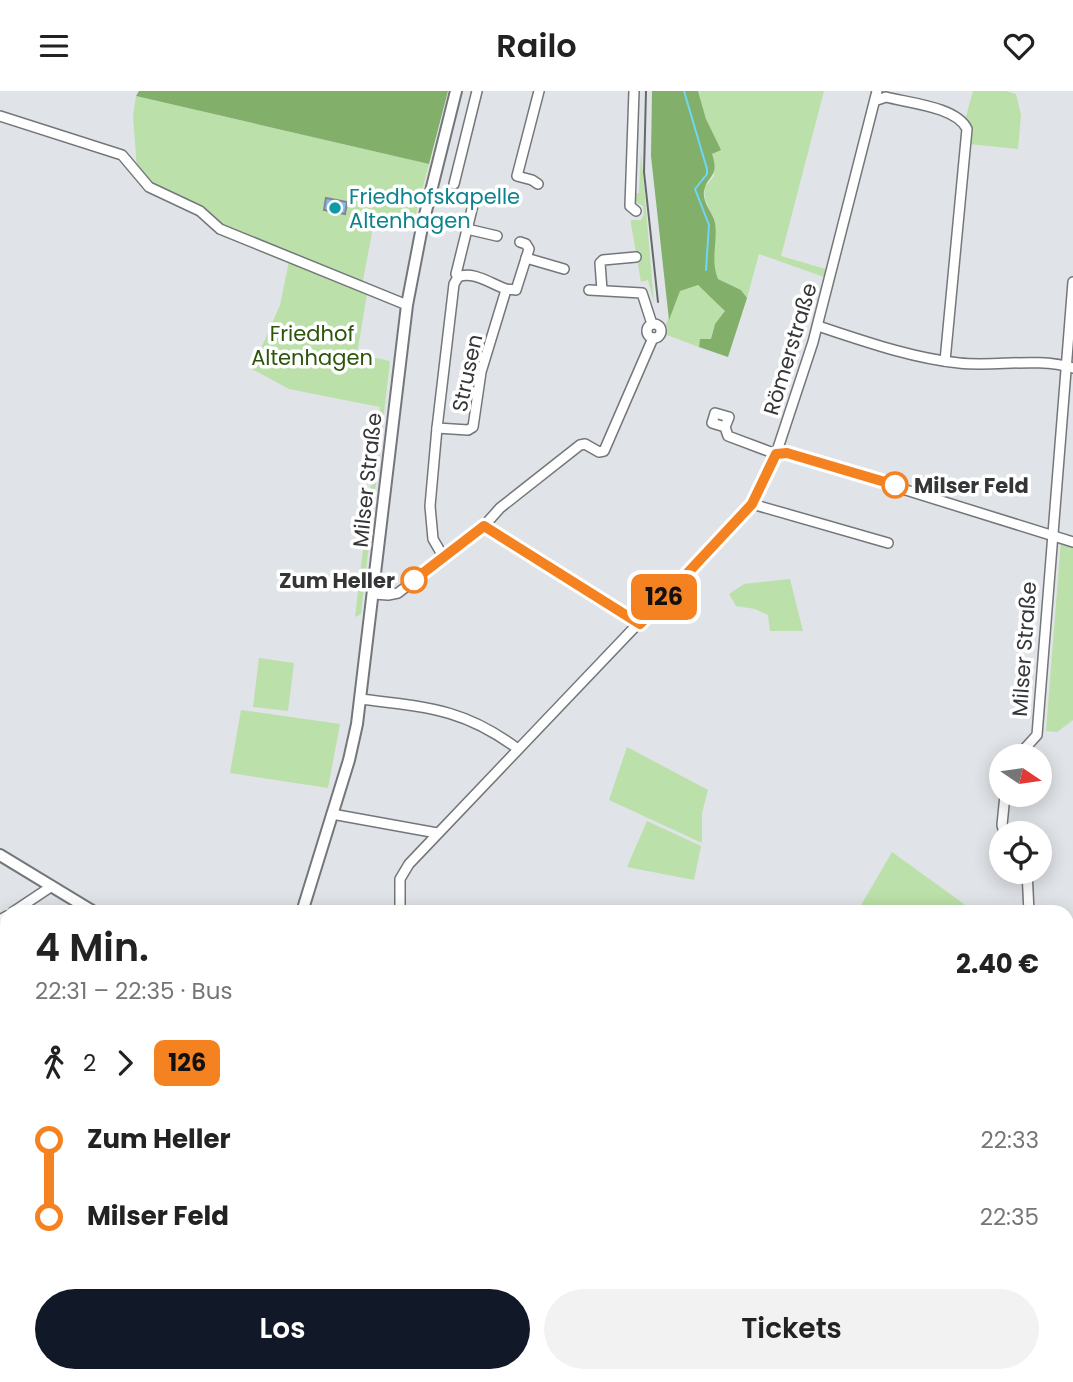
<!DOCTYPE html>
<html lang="de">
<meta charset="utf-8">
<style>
:root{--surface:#fff;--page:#f2f2f2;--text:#222;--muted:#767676;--accent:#111827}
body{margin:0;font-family:Poppins,sans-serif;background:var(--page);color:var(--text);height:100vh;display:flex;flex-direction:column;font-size:26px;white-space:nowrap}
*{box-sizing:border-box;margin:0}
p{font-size:23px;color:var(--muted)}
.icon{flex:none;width:38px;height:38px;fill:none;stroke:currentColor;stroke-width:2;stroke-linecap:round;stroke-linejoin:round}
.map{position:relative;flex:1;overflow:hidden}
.sheet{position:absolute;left:0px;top:814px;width:1074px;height:478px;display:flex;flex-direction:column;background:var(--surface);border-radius:21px 21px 0 0;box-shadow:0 4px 18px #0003}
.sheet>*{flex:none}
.badge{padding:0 14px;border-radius:10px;font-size:24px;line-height:46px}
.needle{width:46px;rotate:103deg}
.tools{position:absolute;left:989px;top:653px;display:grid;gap:14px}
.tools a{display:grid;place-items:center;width:63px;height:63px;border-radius:50%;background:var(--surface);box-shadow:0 4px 18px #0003;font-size:35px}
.map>.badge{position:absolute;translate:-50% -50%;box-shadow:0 0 0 4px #fff}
.legs{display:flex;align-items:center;gap:10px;height:77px;padding:0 35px;font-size:23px}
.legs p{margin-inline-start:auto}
.overview{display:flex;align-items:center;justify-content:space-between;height:119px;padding:0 35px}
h1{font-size:38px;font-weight:600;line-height:52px}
.button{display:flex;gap:14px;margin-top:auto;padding:14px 35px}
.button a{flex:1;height:80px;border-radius:42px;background:var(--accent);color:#fff;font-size:28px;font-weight:600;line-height:80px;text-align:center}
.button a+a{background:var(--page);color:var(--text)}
ul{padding:0 35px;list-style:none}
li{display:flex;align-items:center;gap:24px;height:77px;font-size:26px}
li i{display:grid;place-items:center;width:10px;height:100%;margin:0 9px;background:currentColor}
li i::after{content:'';width:18px;height:18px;margin:-9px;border:5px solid;border-radius:50%;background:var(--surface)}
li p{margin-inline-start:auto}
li:first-child i{background:linear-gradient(#0000 50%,currentColor 0)}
li:last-child i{background:linear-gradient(currentColor 50%,#0000 0)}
header{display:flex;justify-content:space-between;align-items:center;height:91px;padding:0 35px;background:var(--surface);font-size:32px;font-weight:600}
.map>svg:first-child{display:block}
.commercial{fill:#ebd4c9}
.green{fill:#bce0a9}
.forest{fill:#82af6a}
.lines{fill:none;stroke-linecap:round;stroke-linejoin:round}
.stream{stroke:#6dd7f8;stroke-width:2}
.building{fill:#80bbf9;stroke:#84878b;stroke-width:2}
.minor-casing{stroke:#74777a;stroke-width:12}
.major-casing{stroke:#74777a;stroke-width:14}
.minor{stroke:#fff;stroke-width:9}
.major{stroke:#fff;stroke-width:10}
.tram{stroke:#66686a;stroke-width:2}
.line-1-casing{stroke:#fff;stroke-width:16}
.line-1{stroke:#f58220;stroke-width:10}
.culture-dot{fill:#0f9aa8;stroke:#fff;stroke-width:2.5}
.stop-1-dot{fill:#fff;stroke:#f58220;stroke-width:3.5}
.labels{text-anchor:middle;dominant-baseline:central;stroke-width:7;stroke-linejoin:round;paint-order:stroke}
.culture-label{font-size:21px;fill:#0d838f;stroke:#fff;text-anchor:start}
.park-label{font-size:21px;fill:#2b550a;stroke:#fff}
.street-label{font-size:21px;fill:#353638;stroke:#fff}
.stop-label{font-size:21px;font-weight:bold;fill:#353638;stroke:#fff;text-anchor:start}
</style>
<header><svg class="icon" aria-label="menu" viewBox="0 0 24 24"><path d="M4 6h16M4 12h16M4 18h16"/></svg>Railo<svg class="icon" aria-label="heart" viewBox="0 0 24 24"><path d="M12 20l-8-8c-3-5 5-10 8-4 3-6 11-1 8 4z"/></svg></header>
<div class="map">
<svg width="1073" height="1291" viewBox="0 0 1073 1291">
<rect width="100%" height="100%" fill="#e0e3e7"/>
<!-- commercial -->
<g class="commercial">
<path d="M7 1129V1284L12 1285 9 1291H0V1130Z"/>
<path d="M242 1284H397V1291H241Z"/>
</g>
<!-- green -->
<g class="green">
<path d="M698 0H824L781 165 829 179 827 187 759 163 747 207 741 199 718 188 713 176 715 131 705 108 704 97 714 85 711 63 720 59 706 28Z"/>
<path d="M973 0H1006L1016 3 1021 24 1018 58 969 53 965 29Z"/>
<path d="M136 5 429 73 412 138 374 131 362 195 220 135 154 96 137 78 133 25Z"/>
<path d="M641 60 654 212 648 189 641 191 631 133V129H641L644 123 643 115 634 110 633 103 639 102Z"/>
<path d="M289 170 367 203 357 263 390 270 361 523 355 526 380 316 289 298 252 278 280 214Z"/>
<path d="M694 193 706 199 725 220 714 235 711 249 700 248 699 256 667 244 666 233 680 200Z"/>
<path d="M1061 449 1073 452V629L1057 641 1046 640Z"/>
<path d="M790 488 803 540H770L768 524 755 518 736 515 729 503 744 493Z"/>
<path d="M259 567 294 572 288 620 253 616Z"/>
<path d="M241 619 340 633 328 697 230 682Z"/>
<path d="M627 656 708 699 702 722V752L609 709Z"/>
<path d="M647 730 701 755 694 789 627 776Z"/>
<path d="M892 761 975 821H857Z"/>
<path d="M1073 1069V1185L1068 1188V1077Z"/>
<path d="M807 1285V1284L963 1285 960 1291H805Z"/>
</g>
<!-- forest -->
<g class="forest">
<path d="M139 0H448L429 73 136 5Z"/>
<path d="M652 0H698L706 28 721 59 712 63C720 86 707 84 704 100 702 112 713 121 715 132 718 151 710 169 718 188L741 199 747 207 728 266 699 256 700 248H711L715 233 725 220 698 194 680 200 669 229 651 65Z"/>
</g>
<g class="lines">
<!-- stream -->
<g class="stream">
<path d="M684 0 707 78V83L695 98 709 134 706 179"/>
<path d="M0 1099 7 1100"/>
<path d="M1068 1147 1073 1141"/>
<path d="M1061 1284 1067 1291"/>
<path d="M926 1291 929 1284"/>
</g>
</g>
<!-- building -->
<path class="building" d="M326 107 347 111 345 123 324 119Z"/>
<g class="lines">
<defs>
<g id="minor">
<path d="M634 0 630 115 636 120"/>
<path d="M877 9 886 6C909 12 957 16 967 38L945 270"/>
<path d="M0 25 122 64 149 96 200 120 220 138 407 214"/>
<path d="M454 93 477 0"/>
<path d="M538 93 532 89 517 85 539 0"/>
<path d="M467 138 497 145"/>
<path d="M526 167 564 178"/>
<path d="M458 186C473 179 493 194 506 198 509 199 513 198 516 199L529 158 526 153 520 151"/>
<path d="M458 186 456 183 473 114"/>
<path d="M589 199 642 202 652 233"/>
<path d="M602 199 600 172 603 169 636 166"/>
<circle cx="654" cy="240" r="7"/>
<path d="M818 235C864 250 911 267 959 272 996 276 1037 266 1073 277"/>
<path d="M725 336 729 326 715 322 712 332 725 336 728 345 776 363 787 362 1073 451"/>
<path d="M437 337 468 339 473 336 481 281 506 199"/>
<path d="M752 413 888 452"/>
<path d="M484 435 640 533"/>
<path d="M444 467 433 448 430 415 437 337 454 193 458 186"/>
<path d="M373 503 388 504 398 502 484 435 500 417 580 354 585 353 599 361 604 360 653 247"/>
<path d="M360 608C426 616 463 617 518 658"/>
<path d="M1018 665 1037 644 1073 191"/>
<path d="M332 723 437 742"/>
<path d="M1004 742 1002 734 1005 704"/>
<path d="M1027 780 1029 821"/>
<path d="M13 821 52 795"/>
<path d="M400 821V788L409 773 752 413 776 363 813 251 877 0"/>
<path d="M0 829 7 825"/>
<path d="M1068 929 1073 937"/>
<path d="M404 1284 405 1291"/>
<path d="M13 1291 17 1284"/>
</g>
<g id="major">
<path d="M0 764 94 821"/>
<path d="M302 821 349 669 357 633 407 214 422 136 456 0"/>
<path d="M592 1284 600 1291"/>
<path d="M612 1284 626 1290"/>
<path d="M625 1291 635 1286 649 1291"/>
<path d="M692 1291 695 1284"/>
<path d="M797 1291 798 1284"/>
</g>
</defs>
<!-- minor casing -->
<use href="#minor" class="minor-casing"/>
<!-- major casing -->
<use href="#major" class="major-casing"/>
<!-- minor -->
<use href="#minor" class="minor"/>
<!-- major -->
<use href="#major" class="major"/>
<!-- tram -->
<path class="tram" d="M646 0 644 81 658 211"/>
</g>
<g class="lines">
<defs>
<path id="line-1" d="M414 489 484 435 640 533 752 413 776 363 787 362 895 394"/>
</defs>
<!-- line-1 casing -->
<use href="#line-1" class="line-1-casing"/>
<!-- line-1 -->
<use href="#line-1" class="line-1"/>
</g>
<!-- markers -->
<circle class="culture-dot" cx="335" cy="117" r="7"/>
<g class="stop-1-dot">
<circle cx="895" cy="394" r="12"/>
<circle cx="414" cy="489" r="12"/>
</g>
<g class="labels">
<!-- culture labels -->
<g class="culture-label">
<text x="349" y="105">Friedhofskapelle<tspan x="349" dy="24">Altenhagen</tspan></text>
</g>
<!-- park labels -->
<g class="park-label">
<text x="312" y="242">Friedhof<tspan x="312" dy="24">Altenhagen</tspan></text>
</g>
<!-- street labels -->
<g class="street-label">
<text transform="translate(790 258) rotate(-73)">Römerstraße</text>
<text transform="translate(467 282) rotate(-78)">Strusen</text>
<text transform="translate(367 389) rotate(-84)">Milser Straße</text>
<text transform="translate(1024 558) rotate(-86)">Milser Straße</text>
</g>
<!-- stop labels -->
<g class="stop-label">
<text x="914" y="394">Milser Feld</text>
<text x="395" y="489" text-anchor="end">Zum Heller</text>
</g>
</g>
</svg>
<div class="tools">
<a><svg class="needle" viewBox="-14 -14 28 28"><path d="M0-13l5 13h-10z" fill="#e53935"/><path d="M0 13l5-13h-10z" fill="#767676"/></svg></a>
<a><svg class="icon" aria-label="locate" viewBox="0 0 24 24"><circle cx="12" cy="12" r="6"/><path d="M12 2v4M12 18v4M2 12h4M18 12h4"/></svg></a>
</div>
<b class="badge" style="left:664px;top:506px;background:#f58220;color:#111">126</b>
<section class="sheet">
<div class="overview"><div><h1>4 Min.</h1><p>22:31 – 22:35 · Bus</p></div><b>2.40 €</b></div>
<div class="legs"><svg class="icon" aria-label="walk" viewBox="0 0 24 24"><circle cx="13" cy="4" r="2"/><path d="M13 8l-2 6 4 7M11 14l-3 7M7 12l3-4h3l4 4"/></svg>2<svg class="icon" aria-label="forward" viewBox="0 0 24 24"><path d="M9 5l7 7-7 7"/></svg><b class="badge" style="background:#f58220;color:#111">126</b></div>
<ul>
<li><i style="color:#f58220"></i><b>Zum Heller</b><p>22:33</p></li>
<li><i style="color:#f58220"></i><b>Milser Feld</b><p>22:35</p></li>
</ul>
<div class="button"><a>Los</a><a>Tickets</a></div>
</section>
</div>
